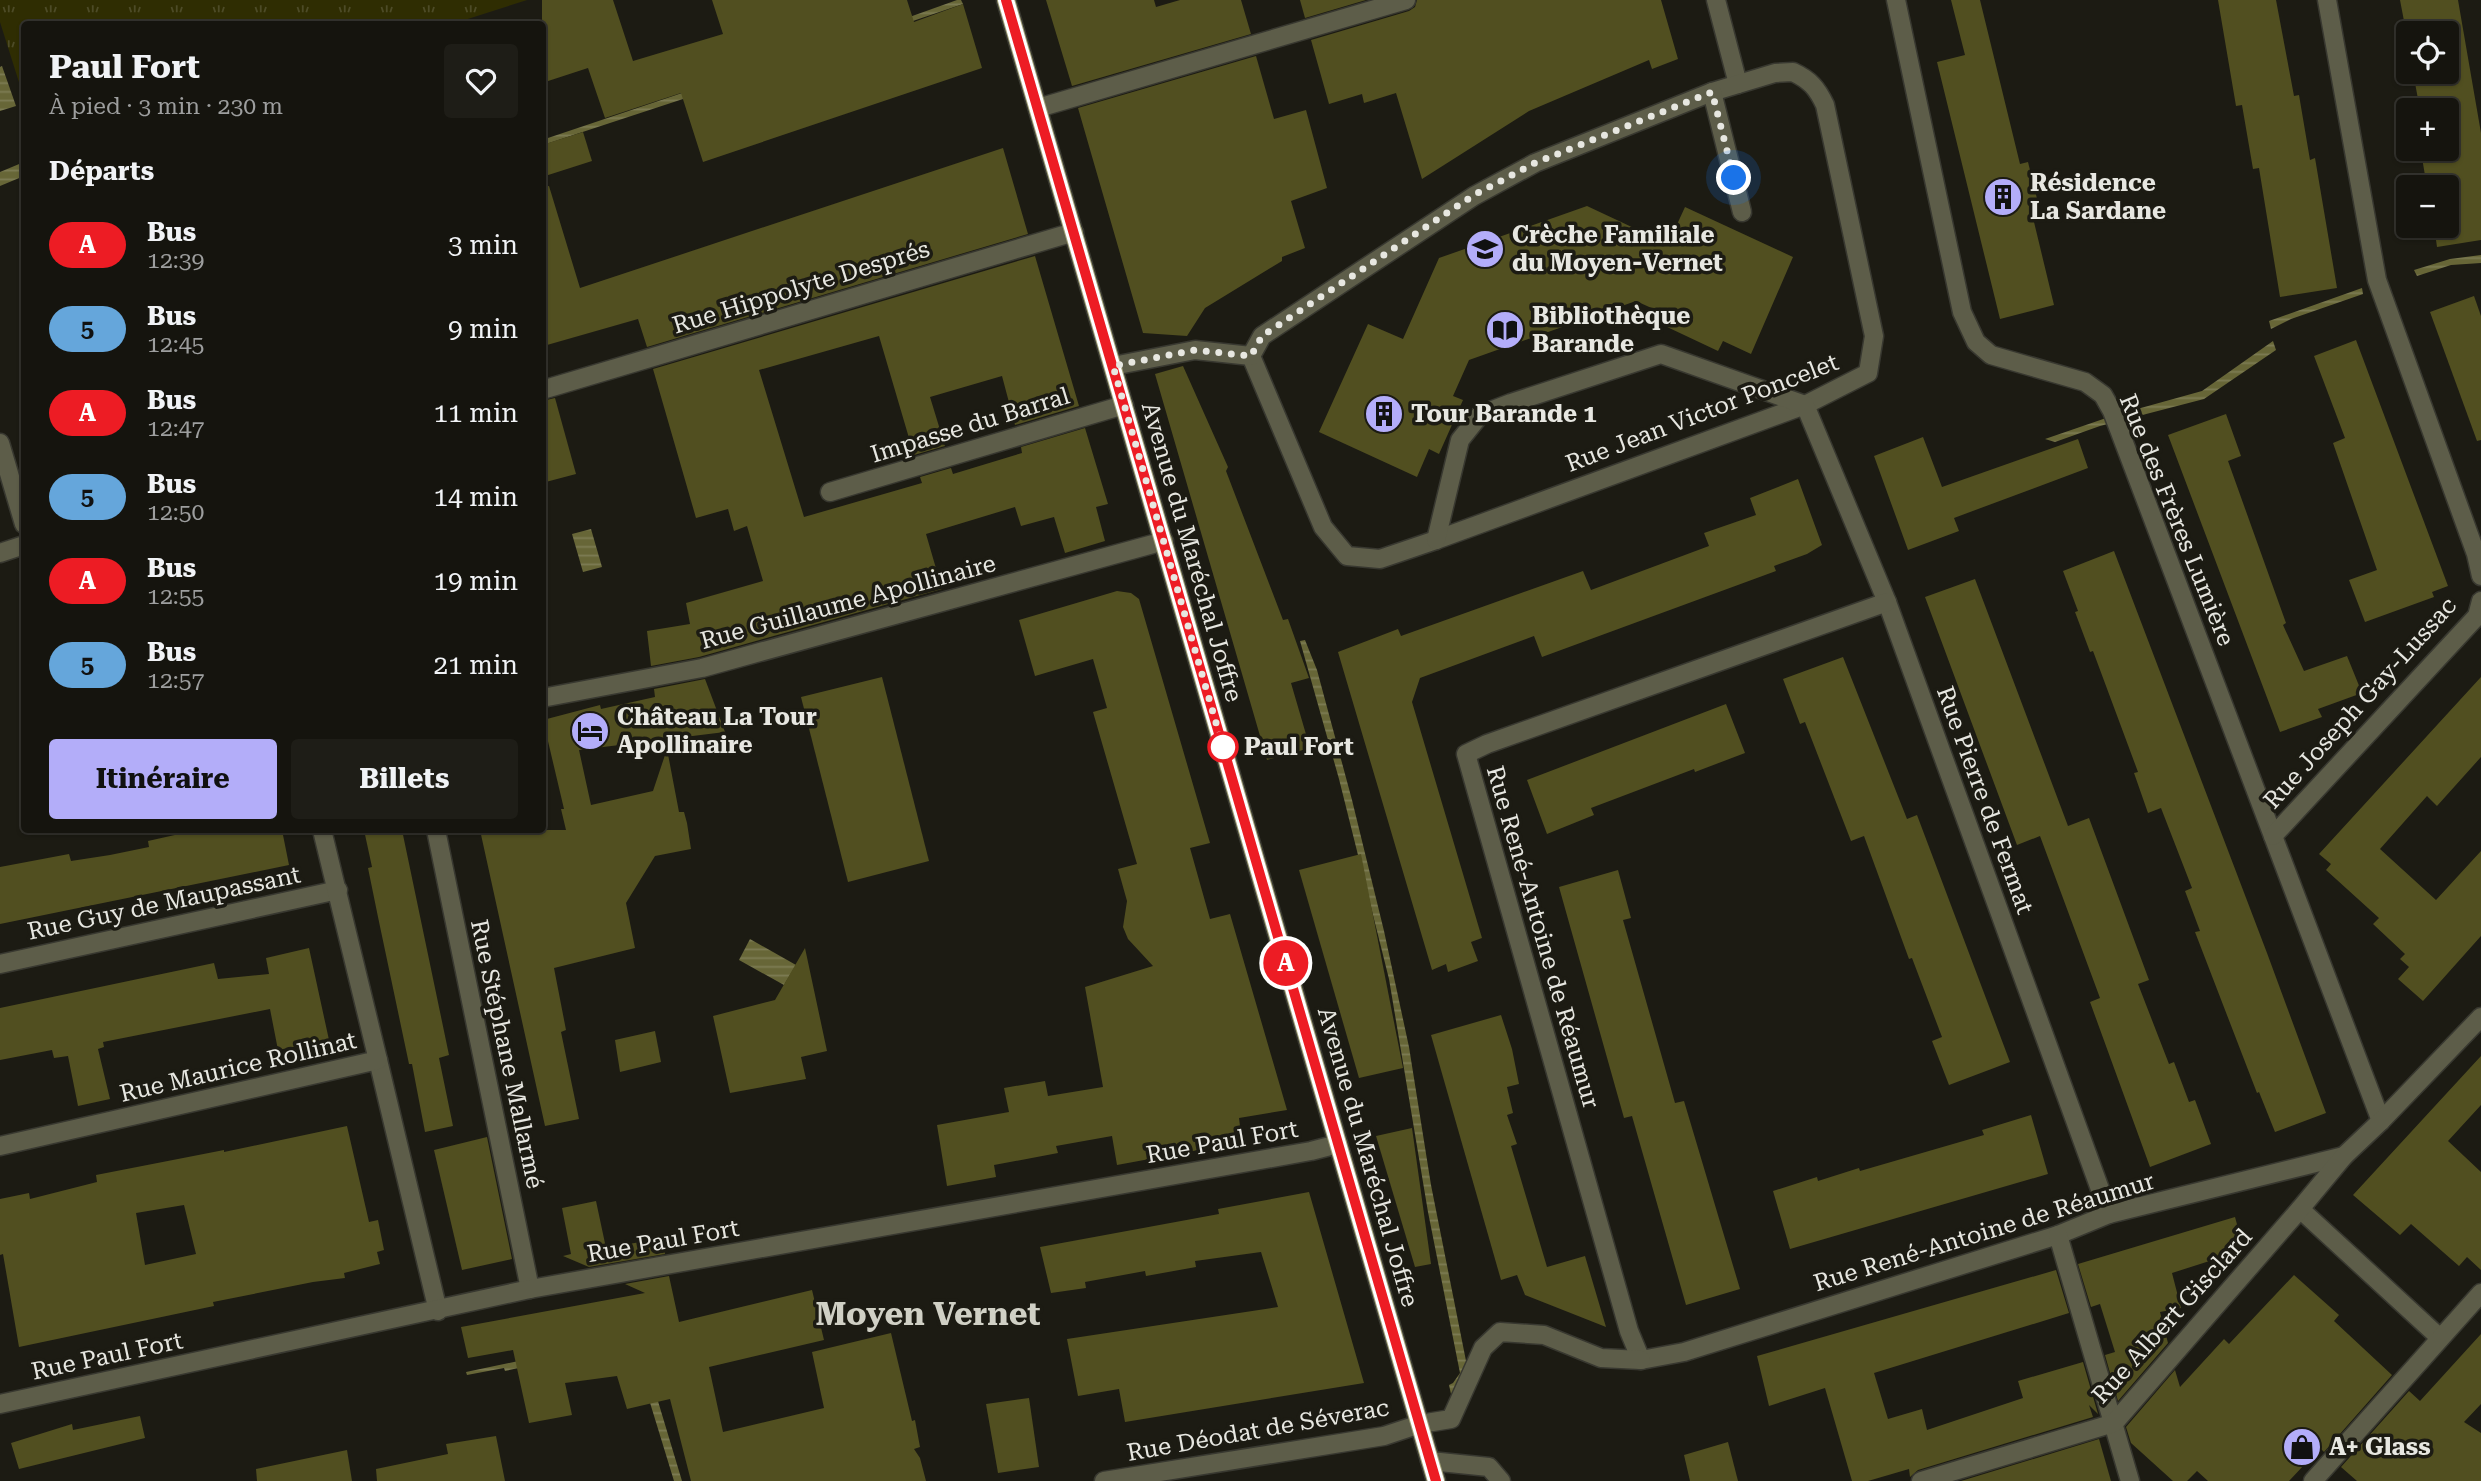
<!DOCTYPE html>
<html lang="fr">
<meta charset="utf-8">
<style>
:root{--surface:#15140e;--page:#1e1d17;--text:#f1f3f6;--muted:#9d9e9e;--line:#34332e;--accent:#b3adf9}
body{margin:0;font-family:"Roboto Serif",serif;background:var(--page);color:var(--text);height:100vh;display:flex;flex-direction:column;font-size:26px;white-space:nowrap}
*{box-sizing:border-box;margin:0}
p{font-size:23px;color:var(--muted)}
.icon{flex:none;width:38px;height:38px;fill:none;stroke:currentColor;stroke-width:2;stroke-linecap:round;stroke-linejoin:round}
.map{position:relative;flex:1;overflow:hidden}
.sheet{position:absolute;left:21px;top:21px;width:525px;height:812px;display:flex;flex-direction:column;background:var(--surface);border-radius:7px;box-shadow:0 2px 5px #0004,0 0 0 2px var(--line)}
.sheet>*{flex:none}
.badge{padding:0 14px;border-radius:23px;font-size:24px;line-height:46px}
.tools{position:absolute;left:2396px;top:21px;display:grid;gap:14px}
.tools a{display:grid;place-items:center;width:63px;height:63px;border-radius:7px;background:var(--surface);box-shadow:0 2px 5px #0004,0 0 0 2px var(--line);font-size:35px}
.you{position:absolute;width:35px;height:35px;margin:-18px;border:5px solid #fff;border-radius:50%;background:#1a73e8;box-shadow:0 0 0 10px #1a73e833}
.map>.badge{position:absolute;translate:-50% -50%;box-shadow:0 0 0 4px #fff}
h2{padding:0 28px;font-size:26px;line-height:63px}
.round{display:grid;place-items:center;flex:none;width:74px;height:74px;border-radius:7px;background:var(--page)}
.overview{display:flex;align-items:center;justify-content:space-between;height:119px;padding:0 28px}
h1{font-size:33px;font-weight:700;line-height:52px}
.button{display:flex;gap:14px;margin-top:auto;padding:14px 28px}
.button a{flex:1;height:80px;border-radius:7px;background:var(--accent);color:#111;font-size:28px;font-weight:700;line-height:80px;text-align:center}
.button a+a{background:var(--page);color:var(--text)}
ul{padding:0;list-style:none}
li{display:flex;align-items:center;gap:21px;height:84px;padding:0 28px}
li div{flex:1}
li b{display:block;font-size:26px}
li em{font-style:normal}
li .badge{min-width:77px;font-weight:700;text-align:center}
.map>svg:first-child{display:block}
.grass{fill:url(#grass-tufts)}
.water{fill:url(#water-rules)}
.building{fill:#514f20;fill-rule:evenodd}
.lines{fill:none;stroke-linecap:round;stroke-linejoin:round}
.minor-casing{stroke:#383830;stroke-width:21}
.major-casing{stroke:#383830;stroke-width:21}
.minor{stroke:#5d5d49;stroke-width:18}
.major{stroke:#a1a077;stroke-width:18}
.line-casing{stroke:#fff;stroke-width:16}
.line{stroke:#ed1c24;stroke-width:10}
.walk{stroke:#e7e7e1;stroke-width:7;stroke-dasharray:0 12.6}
.stop-dot{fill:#fff;stroke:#ed1c24;stroke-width:3.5}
.labels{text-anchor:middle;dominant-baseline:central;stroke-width:7;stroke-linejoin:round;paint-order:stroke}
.poi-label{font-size:24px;font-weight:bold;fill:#e7e7e1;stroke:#1c1b13;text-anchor:start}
.street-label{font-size:24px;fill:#e7e7e1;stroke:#1c1b13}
.stop-label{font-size:24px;font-weight:bold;fill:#e7e7e1;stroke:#1c1b13;text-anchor:start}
.district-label{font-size:32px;font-weight:bold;fill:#d0d0c5;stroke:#1c1b13}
</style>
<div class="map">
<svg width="2481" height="1481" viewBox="0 0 2481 1481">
<defs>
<pattern id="grass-tufts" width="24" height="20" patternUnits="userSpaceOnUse" patternTransform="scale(1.75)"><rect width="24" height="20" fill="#2f2d02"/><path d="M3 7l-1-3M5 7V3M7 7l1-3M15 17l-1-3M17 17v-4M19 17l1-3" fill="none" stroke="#4d4b27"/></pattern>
<pattern id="water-rules" width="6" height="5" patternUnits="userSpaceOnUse" patternTransform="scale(1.75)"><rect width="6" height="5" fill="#676637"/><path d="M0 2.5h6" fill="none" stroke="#7d7c54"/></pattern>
</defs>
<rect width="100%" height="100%" fill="#1c1b13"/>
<!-- grass -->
<path class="grass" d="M0 0H527L452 24H24V98L0 22Z"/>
<!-- water -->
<g class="water">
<path d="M957 0H961L963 4 848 43V39Z"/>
<path d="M2 66 16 106 0 111V67Z"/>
<path d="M691 90 683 99 543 145 542 140Z"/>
<path d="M24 162V176L0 186V172Z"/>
<path d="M2481 255V263L2451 265 2417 276 2414 270 2450 259Z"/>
<path d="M2362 288 2363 294 2291 319 2271 329 2269 321Z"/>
<path d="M2273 341 2276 350 2204 399 2100 426 2055 442 2045 439 2112 416 2202 391Z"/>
<path d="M591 529 602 567 583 572 572 534Z"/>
<path d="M1305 640 1317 670 1352 800 1384 931 1409 1047 1431 1185 1471 1386 1451 1394 1449 1385 1453 1383 1460 1373 1428 1212 1389 979 1339 779 1300 641Z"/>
<path d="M750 939 796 965 784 985 739 960Z"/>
<path d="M624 1339 642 1348 682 1481H674L632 1344 505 1371 504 1368 467 1375 466 1372Z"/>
</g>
<!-- building -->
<g class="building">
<path d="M542 0H613L633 61 723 34 712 0H907L914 22 963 4 982 68 703 162 681 93 605 118 588 68 542 83Z"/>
<path d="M1046 0H1154L1156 7 1180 0H1241L1251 34 1072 86Z"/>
<path d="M1300 0H1366L1305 18Z"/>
<path d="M1417 0H1661L1678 59 1652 69 1649 60 1529 111 1422 179 1396 93 1364 103 1362 94 1329 104 1311 40 1409 11 1415 7Z"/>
<path d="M1951 0H1980L2020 164 2028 162 2042 219 2034 222 2054 305 2000 319 1937 62 1965 55Z"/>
<path d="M2218 0H2276L2294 96 2299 95 2310 160 2315 158 2337 288 2280 297 2259 168 2253 169 2242 105 2236 106Z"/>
<path d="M2400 0H2458L2481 133V240L2437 247 2434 226H2446V187H2427L2421 152 2426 151 2425 149H2446V110H2420L2413 72H2446V33H2408V42Z"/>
<path d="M1256 56 1274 119 1306 110 1327 188 1291 201 1305 248 1282 257V261L1205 308 1187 336 1143 333 1078 108Z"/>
<path d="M583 132 592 161 542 177V145Z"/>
<path d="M1003 148 1028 234 647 347 638 319 547 345 542 328V187L549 186 580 288Z"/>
<path d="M1587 206 1668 244 1685 207 1793 257 1751 354 1723 341 1718 351 1665 326 1669 316 1636 301 1469 360 1453 396 1463 400 1439 454 1429 449 1417 477 1319 432 1368 324 1403 339 1439 258Z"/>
<path d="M1035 256 1079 406 1015 425 1002 376 930 397 945 446 914 455 879 336 759 370 804 517 922 483 920 477 951 468 953 474 1022 453 1021 447 1085 428 1108 504 1096 507 1105 541 1065 553 1054 517 1021 526 1015 507 926 534 942 589 699 657 651 666 647 631 690 624 686 603 763 581 747 526 734 531 728 509 696 518 653 369Z"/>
<path d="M2474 296 2481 316V440L2477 441 2430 312Z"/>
<path d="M2356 340 2448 586 2432 592 2434 597 2365 622 2349 580 2377 570 2333 443 2345 438 2314 356Z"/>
<path d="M1183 366 1228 467 1226 471 1283 620 1288 619 1309 678 1291 683 1310 748 1267 760 1155 374Z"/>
<path d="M555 398 576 474 542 483V401Z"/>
<path d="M2226 414 2241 456 2228 461 2286 623 2283 625 2304 671 2347 656 2362 693 2318 709 2322 717 2280 732 2168 435Z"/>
<path d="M1923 437 1942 487 2078 439 2088 468 1954 518 1959 531 1908 550 1874 456Z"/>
<path d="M1798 479 1822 545 1807 554 1774 566 1776 571 1542 657 1534 636 1420 678 1412 702 1482 938 1471 942 1478 961 1448 972 1446 964 1432 970 1338 652 1398 629 1401 636 1583 571 1591 590 1709 546 1704 533 1756 515 1750 498Z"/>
<path d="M2114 551 2267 953 2326 1113 2275 1132 2259 1092 2257 1093 2195 932 2200 931 2185 891 2192 888 2161 808 2148 813 2134 773 2138 772 2093 651 2090 652 2075 612 2078 611 2063 571Z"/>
<path d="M1975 579 2068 826 2089 818 2149 980 2138 984 2169 1064 2174 1062 2189 1102 2195 1100 2211 1144 2150 1167 2090 1002 2100 998 2040 836 2017 845 1925 597Z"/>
<path d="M1117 591 1131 593 1139 599 1210 843 1190 848 1210 919 1230 914 1287 1110 1239 1118 1242 1142 1117 1165 1112 1136 1056 1146 1058 1153 994 1165 996 1177 947 1186 937 1125 1009 1112 1004 1088 1045 1081 1048 1096 1103 1087 1085 987 1153 966 1128 939 1123 927 1127 901 1118 869 1137 864 1093 712 1107 708 1093 659 1035 676 1019 620Z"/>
<path d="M1843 657 1907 819 1917 815 2010 1062 1949 1085 1932 1041 1942 1037 1912 958 1909 959 1864 836 1851 841 1805 722 1800 724 1783 679Z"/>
<path d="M882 677 929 861 848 882 801 697Z"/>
<path d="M2481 677V757L2437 806 2427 796 2380 849 2436 900 2481 851V936L2423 1001 2398 979 2409 967 2400 959 2405 954 2373 924 2379 918 2326 870 2331 864 2319 854Z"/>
<path d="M705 679 725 732 579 750 591 805 653 791 667 749 679 812H684L687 823 691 849 655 856 626 903 635 948 554 968 566 1030 561 1032 579 1119 545 1126 480 830H566L561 809H564L543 720 600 705 601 709 655 697 654 689Z"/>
<path d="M1726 704 1745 753 1695 772 1694 769 1591 808 1594 815 1547 834 1527 780Z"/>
<path d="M197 830H282L289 865 0 924V867L69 854 71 861 110 855 149 847 148 841Z"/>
<path d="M364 830H402L449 1055 439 1058 453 1126 425 1132 412 1064H409L378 917 368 868 372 867Z"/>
<path d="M1361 854 1403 1068 1359 1078 1299 870Z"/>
<path d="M1618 870 1631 918 1623 920 1675 1103 1684 1101 1740 1289 1686 1305 1632 1116 1624 1118 1559 887Z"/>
<path d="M309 948 329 1040 278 1050 270 1009 103 1042 104 1047 98 1049 110 1099 78 1106 68 1056 54 1058 52 1050 0 1060V1008L214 963 218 979 269 974 266 958Z"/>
<path d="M805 948 827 1051 801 1057 806 1079 730 1093 713 1016 775 1000Z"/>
<path d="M1501 1015 1512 1049 1519 1084 1507 1087 1513 1113 1507 1115 1517 1144 1511 1146 1547 1267 1585 1256 1606 1327 1525 1295 1517 1275 1501 1280 1431 1035Z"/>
<path d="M655 1031 661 1062 620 1072 615 1040Z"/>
<path d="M2481 1056V1105L2448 1141 2481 1172V1270L2467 1257 2459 1266 2411 1224 2400 1235 2353 1195Z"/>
<path d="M2031 1115 2048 1174 1790 1249 1773 1191 1817 1177 1818 1181 1859 1168 1860 1171 1984 1135 1982 1130Z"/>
<path d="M347 1126 369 1222 378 1220 384 1250 377 1252 380 1264 344 1273 345 1278 313 1282 213 1302 214 1306 19 1347 3 1254 0 1255V1199L29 1193 30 1199 97 1182 96 1175 224 1150V1152ZM184 1205 196 1254 145 1265 136 1213Z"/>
<path d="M1412 1128 1431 1264 1415 1267 1376 1136Z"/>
<path d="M487 1137 512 1259 462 1270 434 1150Z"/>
<path d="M1309 1192 1364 1383 1125 1422 1119 1389 1078 1396 1067 1339 1278 1307 1261 1252 1195 1261 1196 1267 1146 1276 1145 1271 1085 1282 1086 1288 1051 1293 1040 1247 1219 1214 1218 1209Z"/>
<path d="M596 1201 606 1248 663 1238 665 1254 589 1267 563 1256 571 1254 562 1208Z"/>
<path d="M2235 1217 2244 1250 2172 1273 2181 1308 2160 1312 2168 1343 2118 1401 2105 1355 2115 1352 2100 1304 2091 1307 2078 1264Z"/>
<path d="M2056 1270 2069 1313 1874 1373 1888 1419 1922 1409 1927 1430 2023 1398 2018 1381 2083 1362 2098 1414 2089 1405 2093 1417 1918 1470 1910 1477 1909 1469 1868 1481H1852L1825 1388 1769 1406 1757 1356Z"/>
<path d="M2294 1275 2339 1315 2334 1321 2392 1375 2324 1452 2320 1448 2289 1481H2208L2197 1471 2187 1481H2173L2131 1443 2126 1427 2175 1370 2180 1387 2224 1339 2229 1344Z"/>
<path d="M669 1276 679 1322 812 1290 824 1340 709 1367 723 1432 824 1408 812 1352 891 1333 912 1421 915 1420 920 1447 914 1449 920 1458 926 1481H691L670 1399 627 1409 617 1376 565 1383 572 1415 529 1423 513 1350 468 1358 461 1327 645 1293 625 1284Z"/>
<path d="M2481 1334V1404L2464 1422 2481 1433V1481H2357L2341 1467 2409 1391 2420 1401Z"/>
<path d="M1029 1398 1039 1467 998 1473 986 1404Z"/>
<path d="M140 1416 145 1438 19 1469 11 1443 72 1424 73 1430Z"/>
<path d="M496 1436 505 1481H377L376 1469 448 1454 446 1444Z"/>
<path d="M2099 1439 2111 1481H1961Z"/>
<path d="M1728 1442 1738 1481H1690L1684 1455Z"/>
<path d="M347 1450 352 1481H257L256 1469Z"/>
</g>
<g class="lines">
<defs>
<g id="minor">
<path d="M1716 0 1738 84"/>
<path d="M1896 0 1962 312 1976 342 1991 355 2085 382 2103 395 2112 411 2381 1121"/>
<path d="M2327 0 2377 280 2476 554 2481 576"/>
<path d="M1793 72C1810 80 1817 88 1825 105L1874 336 1868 373 1805 405 1436 540 1380 559 1347 556 1323 527 1251 356 1262 336 1474 196 1535 163 1712 92 1775 73Z"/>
<path d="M1712 92 1742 212"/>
<path d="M1038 108 1406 0"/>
<path d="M1113 366 1195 350 1251 356"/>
<path d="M542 390 1074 232"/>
<path d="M0 443 24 524"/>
<path d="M830 492 1124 405"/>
<path d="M1436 540 1460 440 1480 415 1511 403 1661 354 1805 405 1887 602 2109 1214"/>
<path d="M0 553 24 545"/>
<path d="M1887 602 1487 744 1466 754 1629 1331 1641 1360 1684 1352 2058 1235 2109 1214 2344 1156"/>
<path d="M542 698 702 668 1164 541"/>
<path d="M436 830 530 1289"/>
<path d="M2273 836 2477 616 2481 601"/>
<path d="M0 964 338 890"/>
<path d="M378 1060 438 1311"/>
<path d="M0 1146 378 1060 322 830"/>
<path d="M2300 1209 2439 1337"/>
<path d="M2058 1235 2130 1481"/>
<path d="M0 1404 530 1289 1311 1151 1338 1144"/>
<path d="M1430 1461 1489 1467 1501 1481"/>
<path d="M1104 1481 1384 1436 1420 1424 1451 1419 1483 1348 1500 1332 1544 1335 1601 1358 1641 1360"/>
<path d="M1921 1481 2114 1423 2300 1209 2344 1156 2381 1121 2481 1017"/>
<path d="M2313 1481 2481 1293"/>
</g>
<path id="major" d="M1006 0 1436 1481"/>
</defs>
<!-- minor casing -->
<use href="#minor" class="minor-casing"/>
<!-- major casing -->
<use href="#major" class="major-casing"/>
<!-- minor -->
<use href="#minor" class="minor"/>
<!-- major -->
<use href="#major" class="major"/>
</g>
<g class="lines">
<defs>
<path id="line" d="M1006 0 1436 1481"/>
</defs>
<!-- line casing -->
<use href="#line" class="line-casing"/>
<!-- line -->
<use href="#line" class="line"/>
<!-- walk -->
<path class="walk" d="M1223 747 1113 366 1195 350 1251 356 1262 336 1474 195 1535 163 1712 92 1734 178"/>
</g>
<!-- icons -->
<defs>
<symbol id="building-disc" viewBox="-11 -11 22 22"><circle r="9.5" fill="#b3adf9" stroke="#1c1b13"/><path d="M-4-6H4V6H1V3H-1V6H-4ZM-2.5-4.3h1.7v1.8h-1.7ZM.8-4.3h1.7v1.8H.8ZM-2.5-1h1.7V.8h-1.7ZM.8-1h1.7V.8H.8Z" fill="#111"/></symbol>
<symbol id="school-disc" viewBox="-11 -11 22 22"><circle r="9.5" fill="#b3adf9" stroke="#1c1b13"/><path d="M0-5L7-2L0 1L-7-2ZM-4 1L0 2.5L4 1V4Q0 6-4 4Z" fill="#111"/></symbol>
<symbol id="library-disc" viewBox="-11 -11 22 22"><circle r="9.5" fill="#b3adf9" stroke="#1c1b13"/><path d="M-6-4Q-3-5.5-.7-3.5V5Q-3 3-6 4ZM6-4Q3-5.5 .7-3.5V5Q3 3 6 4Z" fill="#111"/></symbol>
<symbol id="hotel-disc" viewBox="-11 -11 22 22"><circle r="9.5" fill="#b3adf9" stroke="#1c1b13"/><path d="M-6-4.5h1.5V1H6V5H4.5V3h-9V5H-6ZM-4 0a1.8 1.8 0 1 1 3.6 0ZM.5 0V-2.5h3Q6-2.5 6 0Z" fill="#111"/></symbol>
<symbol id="shop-disc" viewBox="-11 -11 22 22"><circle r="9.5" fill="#b3adf9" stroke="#1c1b13"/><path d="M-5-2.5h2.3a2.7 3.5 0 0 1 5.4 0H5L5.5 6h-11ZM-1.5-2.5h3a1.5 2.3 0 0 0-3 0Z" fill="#111"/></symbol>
</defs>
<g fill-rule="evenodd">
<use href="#building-disc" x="1981" y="175" width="44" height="44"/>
<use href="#school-disc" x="1463" y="227" width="44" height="44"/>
<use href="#library-disc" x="1483" y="308" width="44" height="44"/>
<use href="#building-disc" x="1362" y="392" width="44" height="44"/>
<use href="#hotel-disc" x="568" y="709" width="44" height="44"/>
<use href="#shop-disc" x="2280" y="1425" width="44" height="44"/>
</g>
<!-- markers -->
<circle class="stop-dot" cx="1223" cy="747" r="14"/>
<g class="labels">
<!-- poi labels -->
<g class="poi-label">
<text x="2030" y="183">Résidence<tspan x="2030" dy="28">La Sardane</tspan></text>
<text x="1512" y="235">Crèche Familiale<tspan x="1512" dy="28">du Moyen-Vernet</tspan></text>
<text x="1532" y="316">Bibliothèque<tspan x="1532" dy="28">Barande</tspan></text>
<text x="1411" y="414">Tour Barande 1</text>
<text x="617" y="717">Château La Tour<tspan x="617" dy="28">Apollinaire</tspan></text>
<text x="2329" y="1447">A+ Glass</text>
</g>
<!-- street labels -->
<g class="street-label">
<text transform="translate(801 287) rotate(-17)">Rue Hippolyte Després</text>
<text transform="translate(1702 413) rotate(-21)">Rue Jean Victor Poncelet</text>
<text transform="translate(970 425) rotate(-17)">Impasse du Barral</text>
<text transform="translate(2177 520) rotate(68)">Rue des Frères Lumière</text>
<text transform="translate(1192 552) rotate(74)">Avenue du Maréchal Joffre</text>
<text transform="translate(848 602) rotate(-15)">Rue Guillaume Apollinaire</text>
<text transform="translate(2360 703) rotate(-48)">Rue Joseph Gay-Lussac</text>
<text transform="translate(1985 800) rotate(70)">Rue Pierre de Fermat</text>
<text transform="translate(164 903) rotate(-12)">Rue Guy de Maupassant</text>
<text transform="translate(1543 937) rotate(74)">Rue René-Antoine de Réaumur</text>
<text transform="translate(507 1054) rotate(78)">Rue Stéphane Mallarmé</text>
<text transform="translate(238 1067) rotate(-13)">Rue Maurice Rollinat</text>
<text transform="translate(1222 1142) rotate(-10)">Rue Paul Fort</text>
<text transform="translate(1368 1157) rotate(74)">Avenue du Maréchal Joffre</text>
<text transform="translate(1984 1232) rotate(-17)">Rue René-Antoine de Réaumur</text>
<text transform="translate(663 1241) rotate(-10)">Rue Paul Fort</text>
<text transform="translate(2172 1316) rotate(-48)">Rue Albert Gisclard</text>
<text transform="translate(107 1356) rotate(-12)">Rue Paul Fort</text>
<text transform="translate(1258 1430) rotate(-10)">Rue Déodat de Séverac</text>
</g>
<!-- stop labels -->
<g class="stop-label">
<text x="1244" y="747">Paul Fort</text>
</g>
<!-- district labels -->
<g class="district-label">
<text x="928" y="1314">Moyen Vernet</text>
</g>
</g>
</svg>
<div class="tools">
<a><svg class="icon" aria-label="locate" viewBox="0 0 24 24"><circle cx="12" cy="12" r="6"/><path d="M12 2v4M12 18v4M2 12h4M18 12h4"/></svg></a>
<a>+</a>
<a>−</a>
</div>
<div class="you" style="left:1734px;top:178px"></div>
<b class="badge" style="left:1286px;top:963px;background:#ed1c24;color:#fff">A</b>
<section class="sheet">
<div class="overview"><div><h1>Paul Fort</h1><p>À pied · 3 min · 230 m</p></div><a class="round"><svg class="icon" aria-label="heart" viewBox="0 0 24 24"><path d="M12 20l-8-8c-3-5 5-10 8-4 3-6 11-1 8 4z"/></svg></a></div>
<h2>Départs</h2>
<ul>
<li><span class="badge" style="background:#ed1c24;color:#fff">A</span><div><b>Bus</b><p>12:39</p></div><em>3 min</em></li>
<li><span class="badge" style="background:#65a6db;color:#111">5</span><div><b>Bus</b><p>12:45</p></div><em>9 min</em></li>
<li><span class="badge" style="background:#ed1c24;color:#fff">A</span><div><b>Bus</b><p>12:47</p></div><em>11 min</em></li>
<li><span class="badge" style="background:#65a6db;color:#111">5</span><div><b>Bus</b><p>12:50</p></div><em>14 min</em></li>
<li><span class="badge" style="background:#ed1c24;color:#fff">A</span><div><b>Bus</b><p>12:55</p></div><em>19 min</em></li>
<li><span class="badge" style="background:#65a6db;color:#111">5</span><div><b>Bus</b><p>12:57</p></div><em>21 min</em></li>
</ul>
<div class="button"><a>Itinéraire</a><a>Billets</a></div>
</section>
</div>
